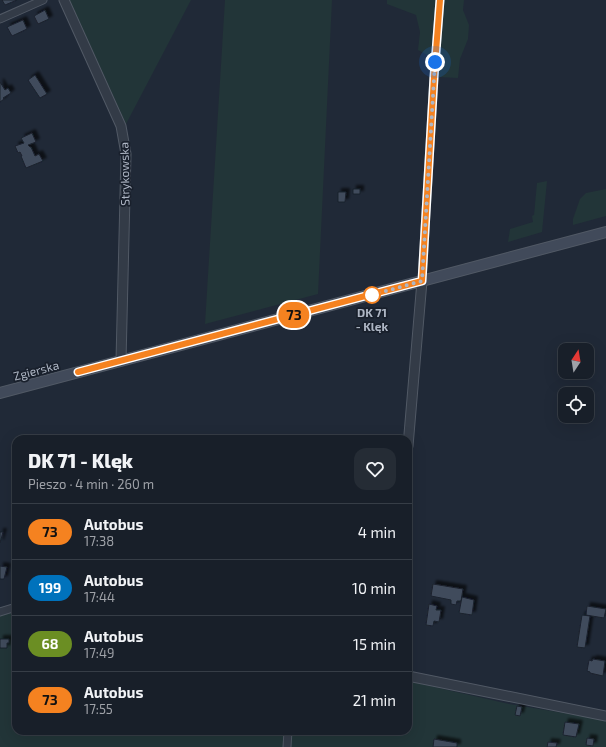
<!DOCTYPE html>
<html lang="pl">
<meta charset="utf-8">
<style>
:root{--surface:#181f29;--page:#252c35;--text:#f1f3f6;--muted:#9fa2a8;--line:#363d46}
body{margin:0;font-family:"Exo 2",sans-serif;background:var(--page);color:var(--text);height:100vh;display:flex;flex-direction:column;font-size:15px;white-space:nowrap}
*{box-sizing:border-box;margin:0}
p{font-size:13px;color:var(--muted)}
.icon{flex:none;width:22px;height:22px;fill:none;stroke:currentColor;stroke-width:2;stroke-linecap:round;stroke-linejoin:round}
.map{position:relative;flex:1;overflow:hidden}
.details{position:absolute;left:12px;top:435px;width:400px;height:300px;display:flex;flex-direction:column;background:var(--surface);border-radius:12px;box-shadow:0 4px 16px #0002,0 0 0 1px var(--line)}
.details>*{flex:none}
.badge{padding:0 8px;border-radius:13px;font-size:14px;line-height:26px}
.needle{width:26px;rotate:12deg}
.buttons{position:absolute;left:558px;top:343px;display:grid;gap:8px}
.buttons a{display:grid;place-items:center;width:36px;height:36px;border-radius:8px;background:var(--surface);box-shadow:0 4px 16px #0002,0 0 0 1px var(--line);font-size:20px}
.you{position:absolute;width:20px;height:20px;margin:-10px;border:3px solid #fff;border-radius:50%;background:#1a73e8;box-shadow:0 0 0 6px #1a73e833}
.map>.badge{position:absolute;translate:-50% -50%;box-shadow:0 0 0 2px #fff}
.round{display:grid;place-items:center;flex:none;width:42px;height:42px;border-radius:12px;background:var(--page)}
.summary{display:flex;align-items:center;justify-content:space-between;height:68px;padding:0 16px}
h1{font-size:19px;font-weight:800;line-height:30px}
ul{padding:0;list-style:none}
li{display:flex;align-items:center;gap:12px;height:56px;padding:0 16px;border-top:1px solid var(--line)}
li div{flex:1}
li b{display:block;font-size:15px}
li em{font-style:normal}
li .badge{min-width:44px;font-weight:700;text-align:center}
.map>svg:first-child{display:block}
.green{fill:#223538}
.building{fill:#414c5c;stroke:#1b222e;filter:url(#shadow)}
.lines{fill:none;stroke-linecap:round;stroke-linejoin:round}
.minor-casing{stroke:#515965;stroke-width:9}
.tertiary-casing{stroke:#515965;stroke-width:11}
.secondary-casing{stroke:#515965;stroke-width:12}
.minor{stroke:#333b47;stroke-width:7}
.tertiary{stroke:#333b47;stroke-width:9}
.secondary{stroke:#414a5a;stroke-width:10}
.line-casing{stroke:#fff;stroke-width:9}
.line{stroke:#f58220;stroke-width:6}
.walk{stroke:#aeb6c4;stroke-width:4;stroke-dasharray:0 7.2}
.stop-dot{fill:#fff;stroke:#f58220;stroke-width:2}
.labels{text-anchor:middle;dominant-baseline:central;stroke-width:3.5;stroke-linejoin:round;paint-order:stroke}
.street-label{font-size:12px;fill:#aeb6c4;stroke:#19202c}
.stop-label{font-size:12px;font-weight:bold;fill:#aeb6c4;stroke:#19202c}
</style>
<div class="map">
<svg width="606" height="747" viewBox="0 0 606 747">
<defs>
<filter id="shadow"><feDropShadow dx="3.5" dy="-3.5" stdDeviation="1" flood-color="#0009"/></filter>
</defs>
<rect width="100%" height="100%" fill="#202937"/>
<!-- green -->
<g class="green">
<path d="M69 0H191L126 124 70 1Z"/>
<path d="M225 0H332L318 294 205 324Z"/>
<path d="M387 0H436L431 57 418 50 420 32 416 15 387 4Z"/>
<path d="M444 0H464L463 10 469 25 468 39 460 59 458 78 438 77Z"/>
<path d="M547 181 542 232 508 242 510 229 533 222 532 216 534 215 537 183Z"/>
<path d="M606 189V216L573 225V219L580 199 586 193Z"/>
<path d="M16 609V731H408V681L509 704 606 720V747H0V616Z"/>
</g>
<!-- building -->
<g class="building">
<path d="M2 0H17L5 5Z"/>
<path d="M45 10 49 19 38 24 34 16Z"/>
<path d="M23 20 27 29 12 36 7 27Z"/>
<path d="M35 75 47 94 40 98 28 80Z"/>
<path d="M0 82 5 90 8 88 11 93 3 98 4 99 0 102Z"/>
<path d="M32 133 36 142 28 145 30 147H31L35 156 39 154 43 161 26 168 21 156H22L20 152 18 153 15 146 24 143 21 138Z"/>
<rect x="353" y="189" width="7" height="5"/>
<path d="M338 192H346L345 202H338Z"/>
<path d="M0 532H3L0 543Z"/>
<path d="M0 566 7 567 4 579H0Z"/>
<path d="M433 584 463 589 461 601H457L456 605 451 604V600L431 596Z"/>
<path d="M462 597 474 600 472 615 459 613Z"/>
<path d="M429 604 437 606 436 610H441L439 622 434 621 433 626 426 625Z"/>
<path d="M587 606 606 609 604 618 586 615Z"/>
<path d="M582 615 590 616 585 648 577 647Z"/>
<path d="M0 639H9V643H7V648H0Z"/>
<path d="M593 659 605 661 603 676 590 673V672L587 671 589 660 592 661Z"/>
<path d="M517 706 522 707 520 716 515 715Z"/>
<path d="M565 722 579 724 576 737 563 735Z"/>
<path d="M587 738 594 739 593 746 586 745Z"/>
<path d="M434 739 457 743V747H433Z"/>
<path d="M548 742 557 743 556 747H547Z"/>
</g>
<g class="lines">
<defs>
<g id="minor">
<path d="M0 19 43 0"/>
<path d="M422 281 434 77 440 0"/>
<path d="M0 612 16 607"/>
<path d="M287 747 288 731"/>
</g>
<g id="tertiary">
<path d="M64 0 121 126 126 154 121 361"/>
<path d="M408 446 422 281"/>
<path d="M408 676 606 716"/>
</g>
<path id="secondary" d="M0 393 606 232"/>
</defs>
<!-- minor casing -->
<use href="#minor" class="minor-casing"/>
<!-- tertiary casing -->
<use href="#tertiary" class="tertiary-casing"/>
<!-- secondary casing -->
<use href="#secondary" class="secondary-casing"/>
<!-- minor -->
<use href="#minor" class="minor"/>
<!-- tertiary -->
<use href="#tertiary" class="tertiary"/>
<!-- secondary -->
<use href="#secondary" class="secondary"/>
</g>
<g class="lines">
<defs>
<path id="line" d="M78 372 422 281 434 77 440 0"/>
</defs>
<!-- line casing -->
<use href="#line" class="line-casing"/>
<!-- line -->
<use href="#line" class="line"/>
<!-- walk -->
<path class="walk" d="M372 295 422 281 435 62"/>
</g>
<!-- markers -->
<circle class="stop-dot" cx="372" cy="295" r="8"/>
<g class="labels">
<!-- street labels -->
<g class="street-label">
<text transform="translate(124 174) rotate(-91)">Strykowska</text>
<text transform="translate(36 370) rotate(-15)">Zgierska</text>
</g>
<!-- stop labels -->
<g class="stop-label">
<text x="372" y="312">DK 71<tspan x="372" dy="14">- Klęk</tspan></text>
</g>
</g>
</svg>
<div class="buttons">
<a><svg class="needle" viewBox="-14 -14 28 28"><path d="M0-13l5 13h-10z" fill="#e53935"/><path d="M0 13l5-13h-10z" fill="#9fa2a8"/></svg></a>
<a><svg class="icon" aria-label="locate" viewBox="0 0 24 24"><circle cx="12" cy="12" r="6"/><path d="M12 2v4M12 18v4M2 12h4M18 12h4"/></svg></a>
</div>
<div class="you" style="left:435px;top:62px"></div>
<b class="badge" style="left:294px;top:315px;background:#f58220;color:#111">73</b>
<section class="details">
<div class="summary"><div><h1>DK 71 - Klęk</h1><p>Pieszo · 4 min · 260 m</p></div><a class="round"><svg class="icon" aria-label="heart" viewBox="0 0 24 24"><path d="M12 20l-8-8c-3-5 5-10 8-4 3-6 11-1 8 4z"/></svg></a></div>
<ul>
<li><span class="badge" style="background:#f58220;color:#111">73</span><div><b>Autobus</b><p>17:38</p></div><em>4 min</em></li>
<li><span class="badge" style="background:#0072bc;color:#fff">199</span><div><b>Autobus</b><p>17:44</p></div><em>10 min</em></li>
<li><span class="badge" style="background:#6b8e23;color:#fff">68</span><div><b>Autobus</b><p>17:49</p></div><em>15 min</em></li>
<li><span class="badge" style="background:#f58220;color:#111">73</span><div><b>Autobus</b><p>17:55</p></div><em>21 min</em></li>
</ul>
</section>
</div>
